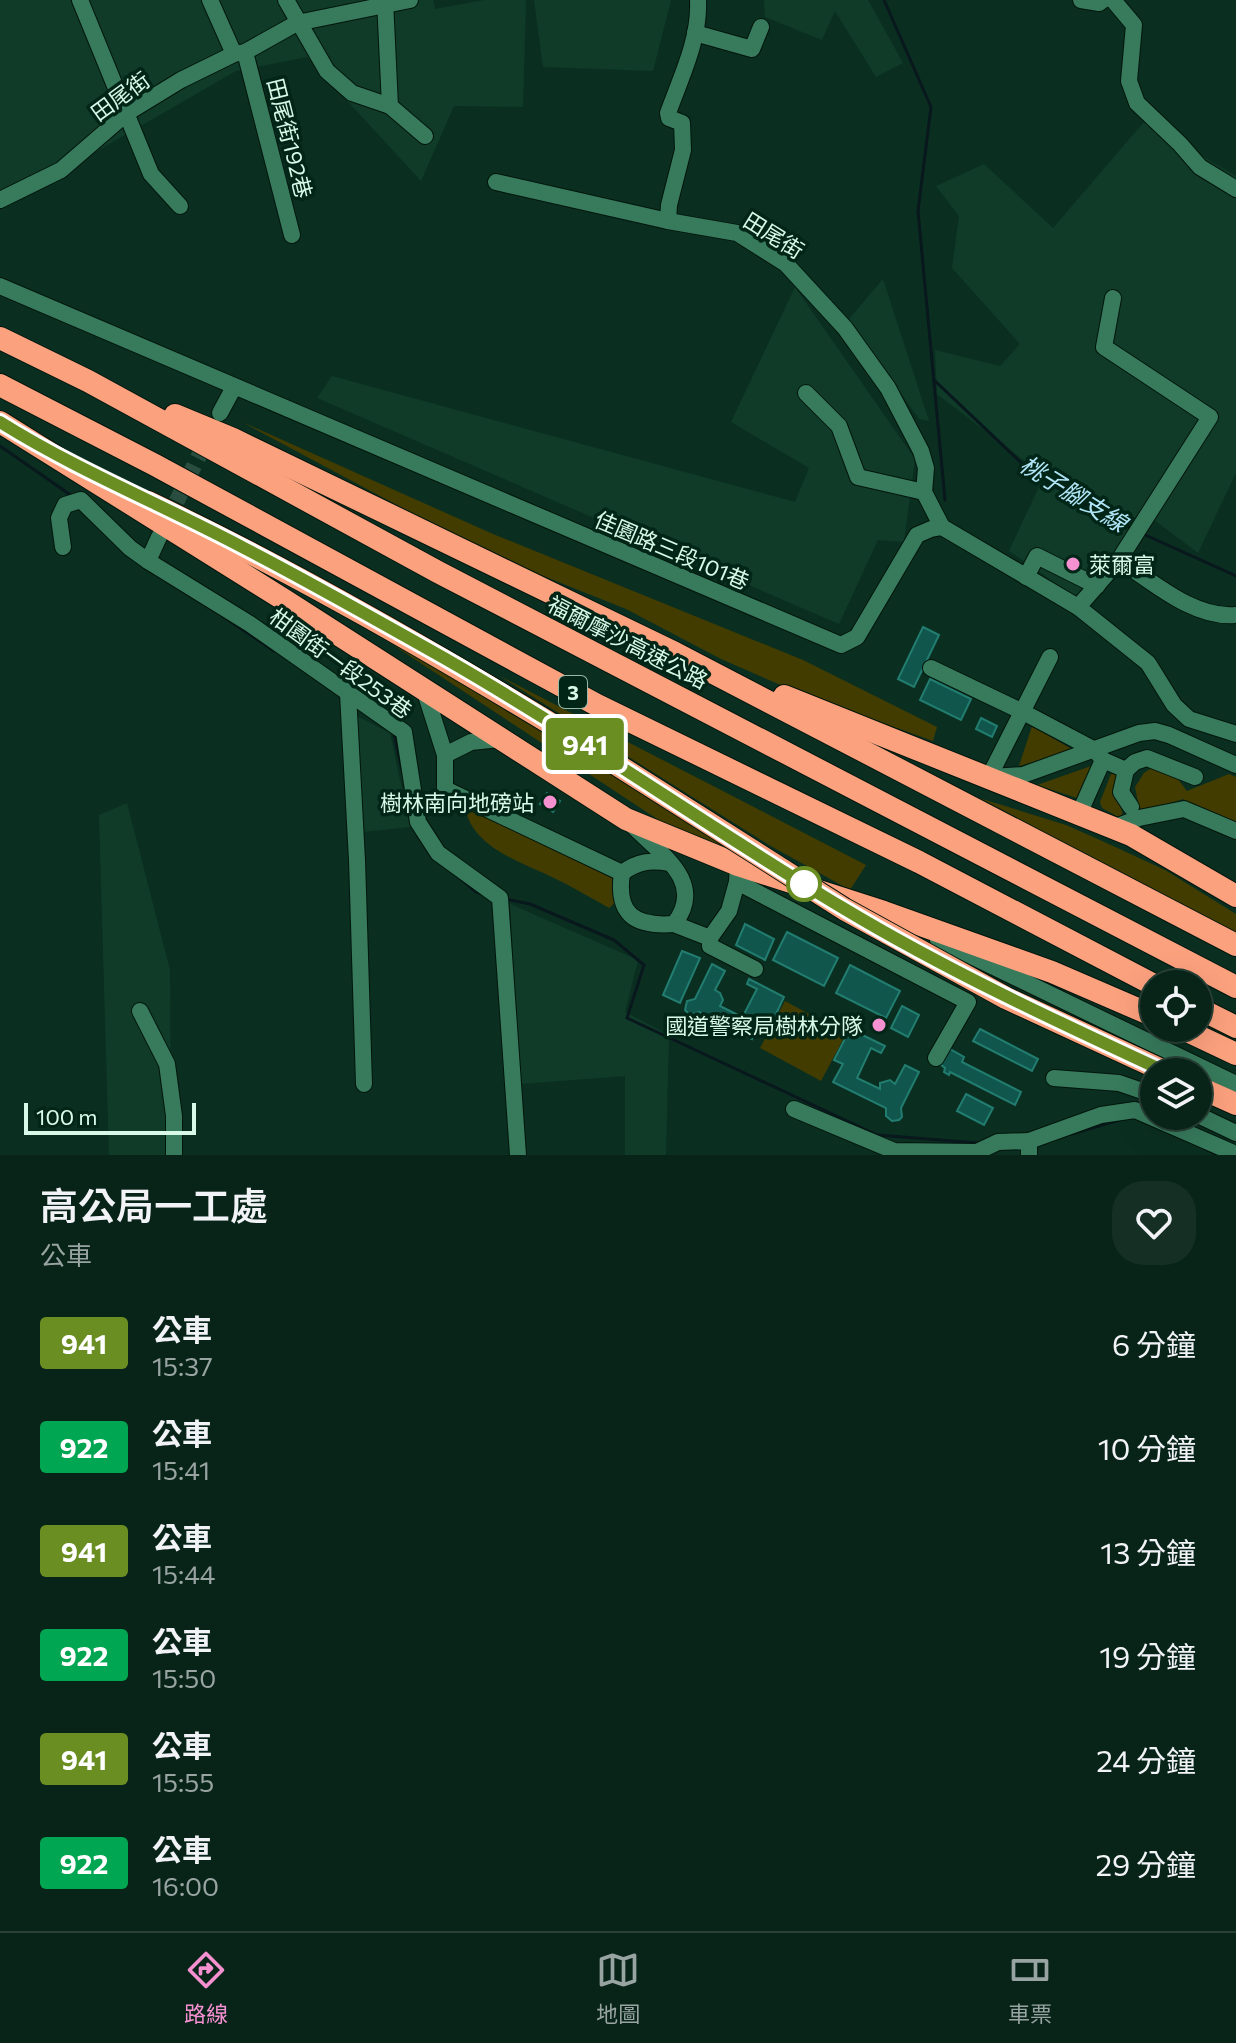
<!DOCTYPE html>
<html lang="zh-TW">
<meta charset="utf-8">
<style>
:root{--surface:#082318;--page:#162f25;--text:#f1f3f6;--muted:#98a4a2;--line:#294037;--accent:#f590d1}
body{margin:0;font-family:Commissioner,"Noto Sans TC",sans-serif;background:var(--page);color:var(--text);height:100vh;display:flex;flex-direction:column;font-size:30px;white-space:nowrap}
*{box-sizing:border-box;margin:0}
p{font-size:26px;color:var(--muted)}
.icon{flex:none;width:44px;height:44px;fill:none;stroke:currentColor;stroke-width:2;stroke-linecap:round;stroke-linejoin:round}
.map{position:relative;height:1155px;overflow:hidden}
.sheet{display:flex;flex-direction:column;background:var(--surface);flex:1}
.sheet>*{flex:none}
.badge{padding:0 16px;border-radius:6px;font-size:28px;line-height:52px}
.buttons{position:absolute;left:1140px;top:970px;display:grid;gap:16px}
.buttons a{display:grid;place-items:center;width:72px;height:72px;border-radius:50%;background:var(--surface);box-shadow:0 8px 32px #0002,0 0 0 2px var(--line);font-size:40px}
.scale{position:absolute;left:24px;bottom:20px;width:172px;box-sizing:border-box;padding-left:8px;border:4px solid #d8f9e7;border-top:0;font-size:22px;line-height:28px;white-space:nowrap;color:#d8f9e7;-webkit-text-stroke:6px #012516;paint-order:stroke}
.map>.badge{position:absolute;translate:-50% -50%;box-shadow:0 0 0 4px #fff}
.round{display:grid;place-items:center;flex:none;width:84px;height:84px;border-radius:32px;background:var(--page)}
.headline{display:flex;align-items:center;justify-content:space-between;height:136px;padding:0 40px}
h1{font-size:38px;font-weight:600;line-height:60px}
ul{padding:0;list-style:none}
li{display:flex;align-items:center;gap:24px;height:104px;padding:0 40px}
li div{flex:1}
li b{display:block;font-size:30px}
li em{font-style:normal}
li .badge{min-width:88px;font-weight:700;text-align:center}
.dock{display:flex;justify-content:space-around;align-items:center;height:112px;border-top:2px solid var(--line);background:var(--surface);font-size:22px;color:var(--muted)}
.dock a{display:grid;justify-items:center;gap:4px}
.dock .selected{color:var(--accent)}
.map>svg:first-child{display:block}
.built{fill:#103b29}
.green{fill:#433c01}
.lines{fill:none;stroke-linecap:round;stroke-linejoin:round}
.stream{stroke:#08181d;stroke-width:3}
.building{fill:#10564d;stroke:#227d70;stroke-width:2}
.minor-tunnel{stroke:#294d3e;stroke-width:16;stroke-dasharray:16 8;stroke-linecap:butt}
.minor-casing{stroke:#02150c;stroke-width:18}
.highway-casing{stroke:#02150c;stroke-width:24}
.minor{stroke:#377a5c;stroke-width:16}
.highway{stroke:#fca17e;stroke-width:22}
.highway-bridge-casing{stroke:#02150c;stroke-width:24;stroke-linecap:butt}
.highway-bridge{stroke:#fca17e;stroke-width:22}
.line-casing{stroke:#fff;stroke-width:18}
.line{stroke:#6b8e23;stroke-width:12}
.poi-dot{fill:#f590d1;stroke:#012516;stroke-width:3}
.stop-dot{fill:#fff;stroke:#6b8e23;stroke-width:4}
.labels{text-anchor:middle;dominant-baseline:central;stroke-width:7;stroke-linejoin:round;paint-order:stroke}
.shield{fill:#012516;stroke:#98b9a8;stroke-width:2}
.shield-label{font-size:20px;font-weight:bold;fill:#d8f9e7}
.street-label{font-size:22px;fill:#d8f9e7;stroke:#012516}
.poi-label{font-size:22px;fill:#d8f9e7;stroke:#012516;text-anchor:end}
.water-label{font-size:24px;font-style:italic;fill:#b0e5f8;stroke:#012516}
</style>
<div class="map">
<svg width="1236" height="1155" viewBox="0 0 1236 1155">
<rect width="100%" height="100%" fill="#0a2f20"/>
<!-- built -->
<g class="built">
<path d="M0 0H433L435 9 484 0H526L523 107 454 106 421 181 307 57 236 71 0 207Z"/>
<path d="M534 0H671L653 71 543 67Z"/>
<path d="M764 0H868L903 63 876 77 835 11 822 40 765 17Z"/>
<path d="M1144 122 1236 176V473L1198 553 1149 516 1078 599 1009 551 1044 476 937 394 935 350 1000 366 1020 344 952 268 959 216 936 186 984 164 1053 228Z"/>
<path d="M883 279 929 421 919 419 849 319Z"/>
<path d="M795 287 915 459 904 542 878 540 839 624 317 398 332 376 795 502 809 468 731 422Z"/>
<path d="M357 716 390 733 410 827 363 832Z"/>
<path d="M127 803 170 970 171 1155H109L99 815Z"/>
<path d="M510 904 638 960 625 1012 669 1035 666 1155H625V1076L520 1084Z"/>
</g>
<!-- green -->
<g class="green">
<path d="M242 422 493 534 803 660 937 727 933 741 792 690 721 659 626 609 541 575 436 526Z"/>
<path d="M378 635 459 675 754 861 680 834Z"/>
<path d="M498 675 866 865 850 890 769 845Z"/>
<path d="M1032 726 1075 751 1019 766Z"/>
<path d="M1094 765 1077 798 1037 785Z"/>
<path d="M1153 767 1174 774 1187 791 1229 774 1236 777V824L1198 808 1183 799 1144 812 1139 807 1135 787 1144 773Z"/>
<path d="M1111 774H1119L1116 789 1124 820 1102 808 1100 802Z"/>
<path d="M976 797 1066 825 1100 840 1165 870 1236 914V935Z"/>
<path d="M464 802 615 876 617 901 609 908C591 898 573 887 554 878 519 861 469 847 464 802Z"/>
<path d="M785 1001 846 1034 821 1081 760 1048Z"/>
</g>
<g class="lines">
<!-- stream -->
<g class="stream">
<path d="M884 0 931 107 918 211 945 500"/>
<path d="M934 380 1030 471 1107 518 1131 528"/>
<path d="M0 446 72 496"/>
<path d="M1141 533 1236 576"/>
<path d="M224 617 274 651"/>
<path d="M394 734 402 770"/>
<path d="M460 878 476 892 483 894"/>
<path d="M506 899 530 904 614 940 644 965 627 1018 877 1135 978 1143"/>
<path d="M1072 1134 1119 1120"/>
<path d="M1203 1148 1218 1155"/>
</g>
</g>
<!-- building -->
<g class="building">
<path d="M923 627 939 635 914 687 898 679Z"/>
<path d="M930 679 971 699 961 720 920 700Z"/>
<path d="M981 718 997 726 992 737 976 729Z"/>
<path d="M547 793 560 801 553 812 540 804Z"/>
<path d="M745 924 774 939 765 960 736 945Z"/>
<path d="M787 932 838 958 824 986 773 960Z"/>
<path d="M682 951 700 958 680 1003 663 995Z"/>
<path d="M712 964 725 971 715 990 720 993 723 1000 720 1006 758 1025 752 1039 699 1012 690 1015 685 1010 687 1001 695 999Z"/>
<path d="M850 965 900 991 886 1018 836 993Z"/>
<path d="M749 979 784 997 769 1029 743 1016 757 989 747 984Z"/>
<path d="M902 1006 919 1015 908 1037 891 1028Z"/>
<path d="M850 1029 885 1046 881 1053 871 1048 857 1078 880 1089V1083L890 1080 895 1084 905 1065 919 1072 901 1108 902 1117 899 1120 892 1121 886 1116V1108L833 1082 843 1064 834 1060Z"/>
<path d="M980 1029 1038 1059 1032 1071 973 1041Z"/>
<path d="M950 1049 964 1057 962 1062 1021 1092 1015 1105 950 1072 949 1075 944 1072 945 1068 941 1065Z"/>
<path d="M966 1094 993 1108 984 1125 957 1111Z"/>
</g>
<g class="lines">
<!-- minor-tunnel -->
<path class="minor-tunnel" d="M166 523 220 413"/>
<defs>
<g id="minor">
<path d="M80 0 151 174 180 206"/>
<path d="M210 0 234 54"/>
<path d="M286 0 327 71 352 93 390 106 425 136"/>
<path d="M385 0 390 106"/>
<path d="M698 0C700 39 681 77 668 113L669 118 682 123 683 150 669 205 668 221 737 233 786 264 845 328 888 388 921 451 926 468 924 492 942 527"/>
<path d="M1081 0 1099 3 1103 0"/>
<path d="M1113 0 1134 25 1129 81 1137 103 1180 144 1200 167 1236 189"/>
<path d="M695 33 752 49 761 27"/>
<path d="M245 52 292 235"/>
<path d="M496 182 668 221"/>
<path d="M0 200 61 170 127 113 181 80 234 54 245 52 297 23 410 0"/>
<path d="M0 286 841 645 857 637 917 535 931 529 942 527 1078 607 1148 663 1174 705 1189 719 1236 734"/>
<path d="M1113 298 1104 347 1210 417 1119 560"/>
<path d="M806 393 839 426 858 477 924 492"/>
<path d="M220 413 234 387"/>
<path d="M63 547 59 518 65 505 81 500 130 548 148 561 250 624 404 732 418 822 438 853 500 898 518 1155"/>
<path d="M148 561 159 537"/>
<path d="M1026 577 1037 556 1097 586"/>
<path d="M1078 607 1119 560C1153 582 1194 619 1236 615"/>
<path d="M931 668 1023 712 1095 750 1103 760 1079 814"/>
<path d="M424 689 445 755V789L622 873C616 914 634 927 674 924 707 882 660 854 632 825"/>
<path d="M348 694 357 860 364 1084"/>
<path d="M445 755 471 742 500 739"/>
<path d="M1103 760 1126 770 1121 792 1131 807"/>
<path d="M1126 770 1135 762 1147 758 1195 777"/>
<path d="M989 777 1050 657"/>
<path d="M991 777 1023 775 1139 733 1155 731 1169 735 1236 765"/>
<path d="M1113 828 1139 818 1184 809 1236 831"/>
<path d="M738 865 737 882 968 1002 936 1058"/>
<path d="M622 873C638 861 650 860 670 863"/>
<path d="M674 924 710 938V946L755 969"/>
<path d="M710 938 729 911 737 882"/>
<path d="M938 940 1236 1084"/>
<path d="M140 1011 167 1064 174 1116V1155"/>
<path d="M1054 1078 1119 1083 1154 1095"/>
<path d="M794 1109 894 1151 977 1152 998 1142 1029 1141V1155"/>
<path d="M1198 1115 1236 1133"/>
<path d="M1029 1141 1101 1115 1135 1110 1236 1154"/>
</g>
<g id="highway">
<path d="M0 338 88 381 438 572 1236 987"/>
<path d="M0 385 155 465 597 705 919 862 1154 985"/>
<path d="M175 415 233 439 675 653 1236 945"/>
<path d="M0 422 286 601 626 819 738 865 884 912 1052 972 1154 1016"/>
<path d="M148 502C299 574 443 658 586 745"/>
<path d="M784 696 1131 835 1236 896"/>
<path d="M1198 1008 1236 1027"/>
<path d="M1181 1028 1236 1054"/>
<path d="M1198 1087 1236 1104"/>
</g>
</defs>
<!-- minor casing -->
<use href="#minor" class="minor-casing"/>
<!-- highway casing -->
<use href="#highway" class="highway-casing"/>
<!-- minor -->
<use href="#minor" class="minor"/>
<!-- highway -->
<use href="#highway" class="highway"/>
<defs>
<path id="highway-bridge" d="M586 745 844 909 1006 998 1166 1072"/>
</defs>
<!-- highway-bridge casing -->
<use href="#highway-bridge" class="highway-bridge-casing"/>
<!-- highway-bridge -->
<use href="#highway-bridge" class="highway-bridge"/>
</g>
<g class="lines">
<defs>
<path id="line" d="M0 422C78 471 163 505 244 548 312 583 378 621 444 658 580 736 708 827 843 908 946 970 1056 1021 1166 1072"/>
</defs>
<!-- line casing -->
<use href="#line" class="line-casing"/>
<!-- line -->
<use href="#line" class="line"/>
</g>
<!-- markers -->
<g class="poi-dot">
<circle cx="1073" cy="564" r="8"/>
<circle cx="550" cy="802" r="8"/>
<circle cx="879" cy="1025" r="8"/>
</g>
<circle class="stop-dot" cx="804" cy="884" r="16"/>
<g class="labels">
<!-- shield labels -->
<rect class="shield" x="559" y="676" width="28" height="32" rx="6"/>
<g class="shield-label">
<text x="573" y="692">3</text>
</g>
<!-- street labels -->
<g class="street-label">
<text transform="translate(120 96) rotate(-36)">田尾街</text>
<text transform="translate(290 138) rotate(76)">田尾街192巷</text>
<text transform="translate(774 235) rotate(32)">田尾街</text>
<text transform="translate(672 550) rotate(23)">佳園路三段101巷</text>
<text transform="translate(628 642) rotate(27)">福爾摩沙高速公路</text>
<text transform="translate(341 663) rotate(36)">柑園街一段253巷</text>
</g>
<!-- poi labels -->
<g class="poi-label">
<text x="1089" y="564" text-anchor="start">萊爾富</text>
<text x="534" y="802">樹林南向地磅站</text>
<text x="863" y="1025">國道警察局樹林分隊</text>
</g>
<!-- water labels -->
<g class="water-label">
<text transform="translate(1074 493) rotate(32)">桃子腳支線</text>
</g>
</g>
</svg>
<div class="buttons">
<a><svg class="icon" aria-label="locate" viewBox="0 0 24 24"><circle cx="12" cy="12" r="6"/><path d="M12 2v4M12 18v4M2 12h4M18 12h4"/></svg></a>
<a><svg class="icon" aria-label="layers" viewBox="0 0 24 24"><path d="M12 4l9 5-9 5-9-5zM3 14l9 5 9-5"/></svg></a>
</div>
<div class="scale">100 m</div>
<b class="badge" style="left:585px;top:744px;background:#6b8e23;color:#fff">941</b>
</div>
<section class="sheet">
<div class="headline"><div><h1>高公局一工處</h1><p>公車</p></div><a class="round"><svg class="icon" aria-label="heart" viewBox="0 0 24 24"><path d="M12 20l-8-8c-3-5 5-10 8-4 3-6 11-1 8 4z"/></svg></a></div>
<ul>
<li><span class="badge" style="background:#6b8e23;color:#fff">941</span><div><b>公車</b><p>15:37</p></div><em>6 分鐘</em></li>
<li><span class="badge" style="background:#00a651;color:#fff">922</span><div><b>公車</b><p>15:41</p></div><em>10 分鐘</em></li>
<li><span class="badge" style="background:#6b8e23;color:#fff">941</span><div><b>公車</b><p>15:44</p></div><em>13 分鐘</em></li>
<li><span class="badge" style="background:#00a651;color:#fff">922</span><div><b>公車</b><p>15:50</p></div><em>19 分鐘</em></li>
<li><span class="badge" style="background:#6b8e23;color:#fff">941</span><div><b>公車</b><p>15:55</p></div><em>24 分鐘</em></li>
<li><span class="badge" style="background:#00a651;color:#fff">922</span><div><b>公車</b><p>16:00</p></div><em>29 分鐘</em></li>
</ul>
</section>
<nav class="dock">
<a class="selected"><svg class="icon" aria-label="directions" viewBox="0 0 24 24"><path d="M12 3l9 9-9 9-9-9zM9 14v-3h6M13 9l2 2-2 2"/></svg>路線</a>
<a><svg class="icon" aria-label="map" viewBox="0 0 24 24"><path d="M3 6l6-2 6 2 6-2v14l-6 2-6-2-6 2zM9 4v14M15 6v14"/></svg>地圖</a>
<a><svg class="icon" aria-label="tickets" viewBox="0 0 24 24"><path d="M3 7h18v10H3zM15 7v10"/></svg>車票</a>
</nav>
